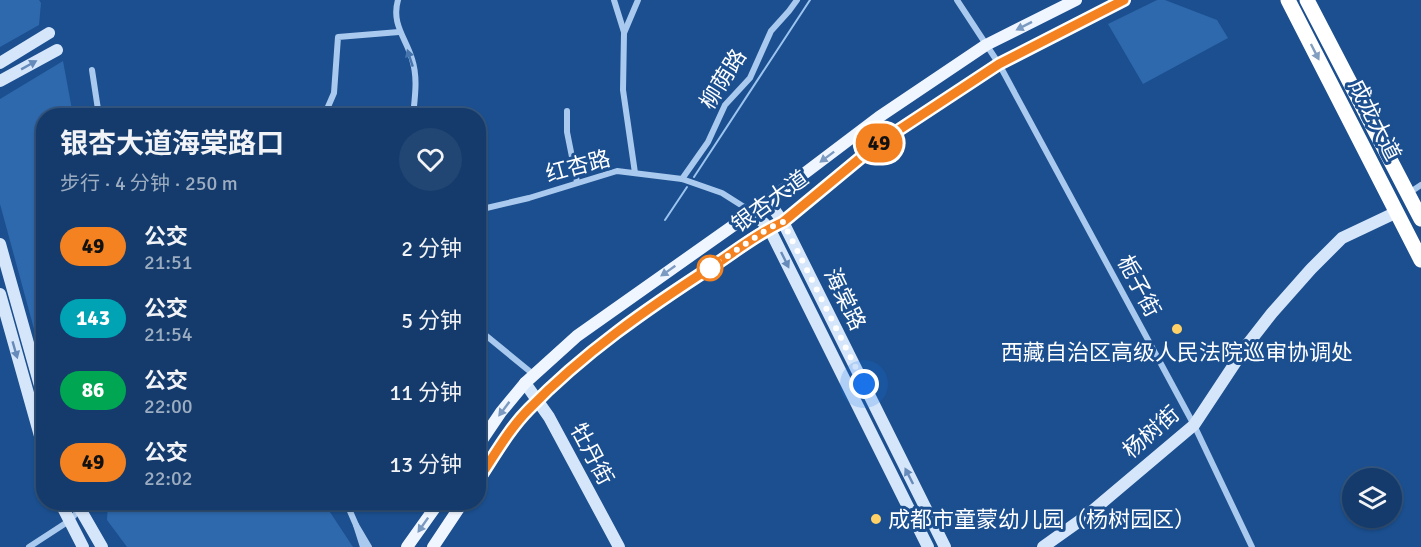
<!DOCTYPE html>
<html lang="zh">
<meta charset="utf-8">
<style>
:root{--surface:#143b6b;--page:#214673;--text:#f1f3f6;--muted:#9dadc1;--line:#33557e}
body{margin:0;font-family:Signika,"Noto Sans SC",sans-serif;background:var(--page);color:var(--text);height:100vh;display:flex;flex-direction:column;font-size:22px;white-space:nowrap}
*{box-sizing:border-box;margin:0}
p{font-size:20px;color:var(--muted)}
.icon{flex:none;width:33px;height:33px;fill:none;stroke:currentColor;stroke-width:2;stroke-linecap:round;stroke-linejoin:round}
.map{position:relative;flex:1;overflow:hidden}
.side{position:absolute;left:36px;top:108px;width:450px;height:402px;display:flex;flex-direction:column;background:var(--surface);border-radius:24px;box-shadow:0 2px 4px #0004,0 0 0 2px var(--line)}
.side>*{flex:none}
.badge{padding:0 12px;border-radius:20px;font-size:21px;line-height:39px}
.controls{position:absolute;left:1342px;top:468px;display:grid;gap:12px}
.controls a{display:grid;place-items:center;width:60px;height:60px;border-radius:50%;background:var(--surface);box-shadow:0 2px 4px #0004,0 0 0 2px var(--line);font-size:30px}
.you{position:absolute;width:30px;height:30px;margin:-15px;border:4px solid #fff;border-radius:50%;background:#1a73e8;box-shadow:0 0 0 9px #1a73e833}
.map>.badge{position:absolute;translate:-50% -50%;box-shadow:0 0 0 3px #fff}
.round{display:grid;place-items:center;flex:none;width:63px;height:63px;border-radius:32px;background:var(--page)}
.head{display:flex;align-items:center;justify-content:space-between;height:102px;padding:0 24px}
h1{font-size:28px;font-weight:700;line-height:45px}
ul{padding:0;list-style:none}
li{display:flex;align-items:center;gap:18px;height:72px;padding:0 24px}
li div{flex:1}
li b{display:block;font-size:22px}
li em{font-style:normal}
li .badge{min-width:66px;font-weight:700;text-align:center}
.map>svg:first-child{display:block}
.green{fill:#2e69ad}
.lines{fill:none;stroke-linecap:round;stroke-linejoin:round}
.stream{stroke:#9cc4f0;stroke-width:2}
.street{stroke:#a9c9ee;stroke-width:6}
.secondary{stroke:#d6e6fa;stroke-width:12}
.primary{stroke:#f0f6ff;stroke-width:12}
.highway{stroke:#fff;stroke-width:15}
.oneway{fill:#7b9ac1}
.oneway2{fill:#829ec1}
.oneway3{fill:#4674ac}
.oneway4{fill:#668bba}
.line-casing{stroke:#fff;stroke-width:14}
.line{stroke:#f58220;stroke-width:9}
.walk{stroke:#fff;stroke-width:6;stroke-dasharray:0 10.8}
.stop-dot{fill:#fff;stroke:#f58220;stroke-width:3}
.poi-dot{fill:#ffd166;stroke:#1b4f8f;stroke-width:2}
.labels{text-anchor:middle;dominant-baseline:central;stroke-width:6;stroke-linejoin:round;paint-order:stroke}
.street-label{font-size:22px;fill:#fff;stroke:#1b4f8f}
.poi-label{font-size:22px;fill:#fff;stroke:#1b4f8f}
</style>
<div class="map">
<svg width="1421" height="547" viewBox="0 0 1421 547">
<rect width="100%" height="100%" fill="#1b4f8f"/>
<!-- green -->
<g class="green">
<path d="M0 0H39L41 3 39 25 0 47Z"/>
<path d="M1157 0H1165L1217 20 1228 38 1143 84 1108 24Z"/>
<path d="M63 61 73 115 44 116 43 362 0 204V99Z"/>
<path d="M108 503H324L353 547H127L107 520Z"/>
</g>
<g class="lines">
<!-- stream -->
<g class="stream">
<path d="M694 177 810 0"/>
<path d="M665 220 687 187"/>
</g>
<!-- street -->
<g class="street">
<path d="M398 0C391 24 406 38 412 59 418 78 415 96 413 116"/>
<path d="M614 0 624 32"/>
<path d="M957 0 999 64 1194 425 1252 547"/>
<path d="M92 70 99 116"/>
<path d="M567 111V132L577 182"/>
<path d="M324 116 334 93 338 37 399 32"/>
<path d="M635 173 623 90 624 33 638 0"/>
<path d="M682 179 708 142 725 105 750 78 771 31 789 11 797 0"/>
<path d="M1409 193 1421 185"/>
<path d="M478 210 529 198 617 171 682 179 722 193 752 212"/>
<path d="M478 329 533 374"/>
<path d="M346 502 356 525"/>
<path d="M29 547 69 521 87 502"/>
<path d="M363 547 356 525 369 547"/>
</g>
<!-- secondary -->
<g class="secondary">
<path d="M0 63 49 33"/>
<path d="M0 81 57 50"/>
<path d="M768 201 783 222 945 547"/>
<path d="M752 212 769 228 928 547"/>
<path d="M0 244 44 400"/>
<path d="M0 294 44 450"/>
<path d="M525 383 549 417 619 547"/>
<path d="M60 502 83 547"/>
<path d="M76 502 102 547"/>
<path d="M1043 547 1085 517 1194 425 1247 345 1272 313 1311 269 1342 238 1397 212"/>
</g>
<!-- primary -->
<g class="primary">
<path d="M478 446 501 412 525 383 577 336 768 201 879 117 986 45 1076 0"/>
<path d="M478 480C494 456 509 429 529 409 583 353 648 308 713 266 736 251 758 232 783 222L876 145 999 64 1124 0"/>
<path d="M407 547 439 502"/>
<path d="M433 547 463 502"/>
</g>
<!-- highway -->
<g class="highway">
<path d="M1288 0 1421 260"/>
<path d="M1307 0 1421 219"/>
</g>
</g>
<!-- one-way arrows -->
<defs><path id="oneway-solid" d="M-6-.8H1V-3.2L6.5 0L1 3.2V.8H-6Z" transform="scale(1.5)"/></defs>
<g class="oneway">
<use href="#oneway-solid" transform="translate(1024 26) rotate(153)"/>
<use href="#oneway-solid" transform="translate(827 157) rotate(143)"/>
<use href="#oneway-solid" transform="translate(668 271) rotate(145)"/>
<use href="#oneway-solid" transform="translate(504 409) rotate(127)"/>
<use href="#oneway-solid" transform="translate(423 525) rotate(125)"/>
</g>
<use class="oneway2" href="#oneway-solid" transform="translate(1315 52) rotate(63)"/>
<use class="oneway3" href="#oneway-solid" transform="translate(410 58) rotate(-108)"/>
<g class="oneway4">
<use href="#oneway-solid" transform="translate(29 65) rotate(-29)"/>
<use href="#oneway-solid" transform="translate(785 260) rotate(64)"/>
<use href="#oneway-solid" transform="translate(15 350) rotate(74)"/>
<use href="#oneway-solid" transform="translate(909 476) rotate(-117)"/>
</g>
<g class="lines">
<defs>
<path id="line" d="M478 480C494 456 509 429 529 409 583 353 648 308 713 266 736 251 758 233 783 222L876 145 999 64 1124 0"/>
</defs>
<!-- line casing -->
<use href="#line" class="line-casing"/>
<!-- line -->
<use href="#line" class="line"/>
<!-- walk -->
<path class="walk" d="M710 268 769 228 783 222 864 384"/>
</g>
<!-- markers -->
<circle class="stop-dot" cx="710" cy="268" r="12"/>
<g class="poi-dot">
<circle cx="1177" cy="329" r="6"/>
<circle cx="876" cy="519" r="6"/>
</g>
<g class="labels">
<!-- street labels -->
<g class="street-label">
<text transform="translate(723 79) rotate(-58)">柳荫路</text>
<text transform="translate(1375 120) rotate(63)">成龙大道</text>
<text transform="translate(578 166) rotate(-15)">红杏路</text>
<text transform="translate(770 201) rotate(-36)">银杏大道</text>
<text transform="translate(1139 286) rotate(62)">栀子街</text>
<text transform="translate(845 299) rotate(64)">海棠路</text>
<text transform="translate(1151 432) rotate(-41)">杨树街</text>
<text transform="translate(592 454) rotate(62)">牡丹街</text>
</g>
<!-- poi labels -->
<g class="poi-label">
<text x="1177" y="352">西藏自治区高级人民法院巡审协调处</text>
<text x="888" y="519" text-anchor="start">成都市童蒙幼儿园（杨树园区）</text>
</g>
</g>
</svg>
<div class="controls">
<a><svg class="icon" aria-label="layers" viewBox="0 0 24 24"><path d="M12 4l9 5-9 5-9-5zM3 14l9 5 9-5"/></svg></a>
</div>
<div class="you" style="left:864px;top:384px"></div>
<b class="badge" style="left:879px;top:143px;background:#f58220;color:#111">49</b>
<section class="side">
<div class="head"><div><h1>银杏大道海棠路口</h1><p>步行 · 4 分钟 · 250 m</p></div><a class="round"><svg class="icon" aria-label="heart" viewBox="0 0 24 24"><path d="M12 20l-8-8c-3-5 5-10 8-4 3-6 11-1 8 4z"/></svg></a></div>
<ul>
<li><span class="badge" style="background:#f58220;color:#111">49</span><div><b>公交</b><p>21:51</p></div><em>2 分钟</em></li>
<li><span class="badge" style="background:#00a3b4;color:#fff">143</span><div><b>公交</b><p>21:54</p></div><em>5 分钟</em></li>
<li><span class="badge" style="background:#00a651;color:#fff">86</span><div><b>公交</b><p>22:00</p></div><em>11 分钟</em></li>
<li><span class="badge" style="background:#f58220;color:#111">49</span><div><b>公交</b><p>22:02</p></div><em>13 分钟</em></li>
</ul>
</section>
</div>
